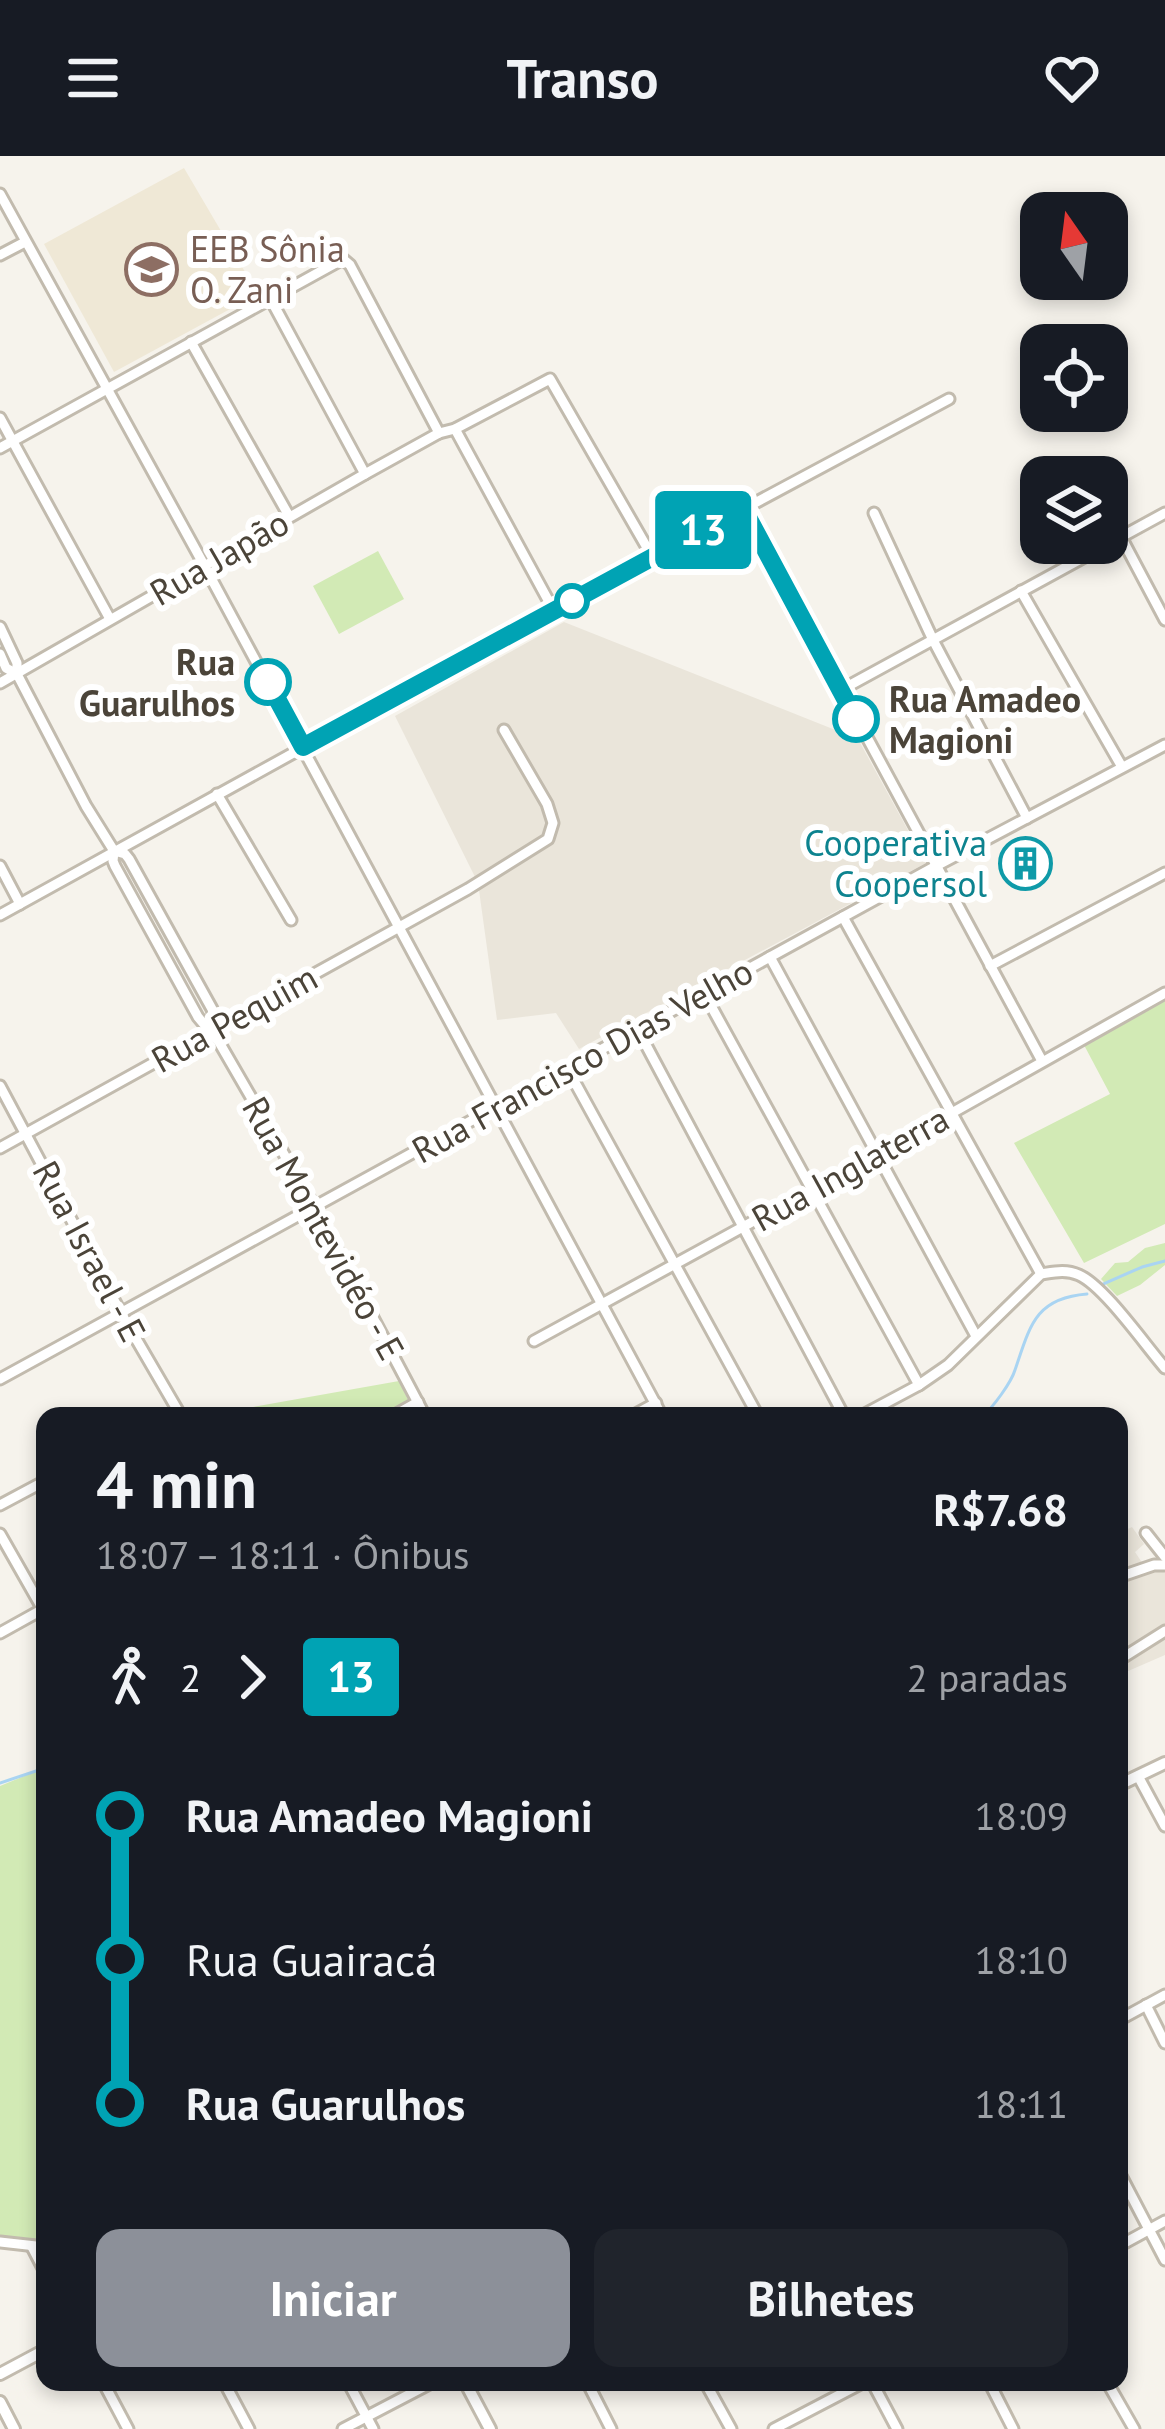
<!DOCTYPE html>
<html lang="pt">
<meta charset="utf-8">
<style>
:root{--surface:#171b24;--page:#20242c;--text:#f1f3f6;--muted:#9ea1a6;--accent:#8c9099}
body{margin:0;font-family:"PT Sans",sans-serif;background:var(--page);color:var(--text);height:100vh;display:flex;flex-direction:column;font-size:45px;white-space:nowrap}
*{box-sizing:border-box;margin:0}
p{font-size:39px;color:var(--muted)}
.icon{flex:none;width:66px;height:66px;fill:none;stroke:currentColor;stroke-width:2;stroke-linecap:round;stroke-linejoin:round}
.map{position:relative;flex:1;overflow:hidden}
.drawer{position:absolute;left:36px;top:1251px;width:1092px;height:984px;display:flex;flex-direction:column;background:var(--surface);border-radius:24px;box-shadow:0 6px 18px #0003}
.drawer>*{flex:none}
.badge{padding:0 24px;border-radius:9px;font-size:42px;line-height:78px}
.needle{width:78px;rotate:346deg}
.controls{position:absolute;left:1020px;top:36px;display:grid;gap:24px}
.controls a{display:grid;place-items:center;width:108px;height:108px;border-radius:24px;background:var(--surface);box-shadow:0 6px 18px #0003;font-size:60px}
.map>.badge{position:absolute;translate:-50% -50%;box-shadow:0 0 0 6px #fff}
.legs{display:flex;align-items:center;gap:18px;height:132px;padding:0 60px;font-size:39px}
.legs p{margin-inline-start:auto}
.summary{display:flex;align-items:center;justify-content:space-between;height:204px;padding:0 60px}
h1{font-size:66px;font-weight:800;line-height:90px}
.primary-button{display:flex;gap:24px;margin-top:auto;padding:24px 60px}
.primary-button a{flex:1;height:138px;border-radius:24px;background:var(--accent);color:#fff;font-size:48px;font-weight:800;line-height:138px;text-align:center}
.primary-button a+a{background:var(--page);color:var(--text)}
ul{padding:0 60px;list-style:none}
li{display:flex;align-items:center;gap:42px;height:144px;font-size:45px}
li i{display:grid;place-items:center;width:18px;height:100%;margin:0 15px;background:currentColor}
li i::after{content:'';width:30px;height:30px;margin:-15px;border:9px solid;border-radius:50%;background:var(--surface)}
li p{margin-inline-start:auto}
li:first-child i{background:linear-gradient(#0000 50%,currentColor 0)}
li:last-child i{background:linear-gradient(currentColor 50%,#0000 0)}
header{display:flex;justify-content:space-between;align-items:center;height:156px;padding:0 60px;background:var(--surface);font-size:54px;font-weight:800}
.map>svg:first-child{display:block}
.residential{fill:#eae5da}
.education{fill:#efe8d6}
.green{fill:#d2eab5}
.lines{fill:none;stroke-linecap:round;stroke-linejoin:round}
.stream{stroke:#a9d4f2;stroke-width:3}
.minor-casing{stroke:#c2bbae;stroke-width:15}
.tertiary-casing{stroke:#c2bbae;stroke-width:16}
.minor{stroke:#fff;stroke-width:9}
.tertiary{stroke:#fff;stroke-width:10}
.line-1-casing{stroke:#fff;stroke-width:27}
.line-1{stroke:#00a3b4;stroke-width:18}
.stop-1-dot{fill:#fff;stroke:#00a3b4;stroke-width:6}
.labels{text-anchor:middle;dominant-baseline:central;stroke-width:12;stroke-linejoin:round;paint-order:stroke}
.education-label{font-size:36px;fill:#785e54;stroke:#fff;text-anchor:start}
.street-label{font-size:36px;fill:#4b4439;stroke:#fff}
.stop-label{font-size:36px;font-weight:bold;fill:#4b4439;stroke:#fff;text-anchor:end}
.culture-label{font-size:36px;fill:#0d838f;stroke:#fff;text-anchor:end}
</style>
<header><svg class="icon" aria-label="menu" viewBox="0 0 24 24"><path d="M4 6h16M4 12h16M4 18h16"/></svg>Transo<svg class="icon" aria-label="heart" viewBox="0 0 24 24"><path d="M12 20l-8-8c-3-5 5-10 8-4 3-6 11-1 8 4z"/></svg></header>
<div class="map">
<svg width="1165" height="2273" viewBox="0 0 1165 2273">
<rect width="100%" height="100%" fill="#f6f3ec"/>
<!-- residential -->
<g class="residential">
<path d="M564 466 858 583 926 707 579 893 556 857 497 864 478 727 395 560Z"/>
<path d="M1132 1371 1144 1388 1135 1396 1143 1408 1157 1406 1165 1417V1499L1119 1519V1377Z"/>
</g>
<!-- education -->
<path class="education" d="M184 12 258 138 114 216 44 88Z"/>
<!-- green -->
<g class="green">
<path d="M378 395 404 443 339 478 313 430Z"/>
<path d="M1165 843V1068L1084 1107 1014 987 1110 938 1084 889Z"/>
<path d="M1165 1087V1109L1140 1129 1117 1140 1101 1123 1115 1107 1128 1106 1145 1092Z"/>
<path d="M399 1225 409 1246 383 1260H202Z"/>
<path d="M39 1614H45V1654L42 1655 45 1663V2085L0 2082V1630Z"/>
</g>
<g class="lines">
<!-- stream -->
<g class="stream">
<path d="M1103 1128 1142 1111 1165 1105"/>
<path d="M983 1260C993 1251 1011 1227 1015 1214 1030 1170 1035 1142 1087 1138"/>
<path d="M0 1627 45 1612"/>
</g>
<defs>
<g id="minor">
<path d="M0 38 204 409 662 1260"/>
<path d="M0 99 25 86"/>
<path d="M270 142 365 318"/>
<path d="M191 186 289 360"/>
<path d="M0 262 110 463"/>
<path d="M455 273 554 455"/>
<path d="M0 292 343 103 350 109 439 277"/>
<path d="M743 352 1042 905"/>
<path d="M874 357 933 484 1027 662"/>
<path d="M1121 381 1165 464"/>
<path d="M1021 435 1122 611"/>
<path d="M0 471 17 507V518L86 650 114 695 113 705 115 710 198 861 219 886 314 1050 425 1260"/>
<path d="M0 498 6 512 17 518"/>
<path d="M0 527 365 318 439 277 455 273 550 223 653 402"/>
<path d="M841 534 1165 357"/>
<path d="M217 638 291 764"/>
<path d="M114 695 125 698 129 703 212 853 217 874"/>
<path d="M0 710 20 748"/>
<path d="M0 759 460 505 949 243"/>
<path d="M843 761 1041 1118"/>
<path d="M770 801 976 1180"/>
<path d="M990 810 1165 717"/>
<path d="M704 837 919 1229"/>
<path d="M638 874 844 1260"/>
<path d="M567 912 758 1260"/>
<path d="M0 930 121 1157 181 1260"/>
<path d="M0 992 468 733 548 683 553 667 547 648 504 574"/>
<path d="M534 1185 950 958 1165 837"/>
<path d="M0 1223 936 710 1165 589"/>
<path d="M393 1260 418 1246"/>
<path d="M632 1260 656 1247"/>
<path d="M861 1260 919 1229 948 1209 1041 1118C1054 1116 1066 1113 1079 1119 1104 1130 1145 1189 1165 1212"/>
<path d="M0 1349 45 1325"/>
<path d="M1146 1377 1165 1401"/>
<path d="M0 1378 45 1457"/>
<path d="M1119 1421 1154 1409H1165"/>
<path d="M0 1477 45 1452"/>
<path d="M1119 1504 1165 1475"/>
<path d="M1138 1620 1165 1670"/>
<path d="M1146 1849 1165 1887"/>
<path d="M1119 1864 1165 1839"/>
<path d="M1119 2016 1165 2104"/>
<path d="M0 2086 45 2091"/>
<path d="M1119 2090 1165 2065"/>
<path d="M32 2091 45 2116"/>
<path d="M103 2226 128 2273"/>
<path d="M224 2226 249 2273"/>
<path d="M348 2226 373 2273"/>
<path d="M587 2226 611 2273"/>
<path d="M705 2226 731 2273"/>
<path d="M872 2226 897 2273"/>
<path d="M989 2226 1013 2273"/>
<path d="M1107 2226 1134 2273"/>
<path d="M343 2273 433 2226"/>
<path d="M774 2273 864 2226"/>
</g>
<g id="tertiary">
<path d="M1119 1629 1165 1607"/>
<path d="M0 2218 45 2194"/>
<path d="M465 2226 490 2273"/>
<path d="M0 2246 14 2273"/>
</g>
</defs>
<!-- minor casing -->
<use href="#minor" class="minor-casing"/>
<!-- tertiary casing -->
<use href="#tertiary" class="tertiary-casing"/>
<!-- minor -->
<use href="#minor" class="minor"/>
<!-- tertiary -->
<use href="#tertiary" class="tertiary"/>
</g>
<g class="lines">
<defs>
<path id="line-1" d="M268 526 303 591 743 352 856 563"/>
</defs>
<!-- line-1 casing -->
<use href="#line-1" class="line-1-casing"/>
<!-- line-1 -->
<use href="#line-1" class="line-1"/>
</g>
<!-- icons -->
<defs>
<symbol id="school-ring" viewBox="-11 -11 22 22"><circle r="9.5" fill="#fff" stroke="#8d6e63" stroke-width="1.5"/><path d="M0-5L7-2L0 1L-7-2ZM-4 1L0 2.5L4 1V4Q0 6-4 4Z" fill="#8d6e63"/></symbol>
<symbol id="building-ring" viewBox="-11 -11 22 22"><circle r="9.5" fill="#fff" stroke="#0f9aa8" stroke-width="1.5"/><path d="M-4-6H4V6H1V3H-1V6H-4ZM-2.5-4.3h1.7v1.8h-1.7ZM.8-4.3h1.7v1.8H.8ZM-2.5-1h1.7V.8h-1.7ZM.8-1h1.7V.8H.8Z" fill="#0f9aa8"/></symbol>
</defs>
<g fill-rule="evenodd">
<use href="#school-ring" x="122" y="84" width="59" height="59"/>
<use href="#building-ring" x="996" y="678" width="59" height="59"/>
</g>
<!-- markers -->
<g class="stop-1-dot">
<circle cx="572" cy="445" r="15"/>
<circle cx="268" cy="526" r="21"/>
<circle cx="856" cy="563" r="21"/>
</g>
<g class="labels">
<!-- education labels -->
<g class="education-label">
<text x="190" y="92">EEB Sônia<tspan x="190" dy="41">O. Zani</tspan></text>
</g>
<!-- street labels -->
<g class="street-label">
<text transform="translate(219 401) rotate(-30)">Rua Japão</text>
<text transform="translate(234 862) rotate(-29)">Rua Pequim</text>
<text transform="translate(582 904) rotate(-29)">Rua Francisco Dias Velho</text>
<text transform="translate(850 1012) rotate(-29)">Rua Inglaterra</text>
<text transform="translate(324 1072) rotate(61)">Rua Montevidéo - E</text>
<text transform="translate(90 1095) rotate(62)">Rua Israel - E</text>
</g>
<!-- stop labels -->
<g class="stop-label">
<text x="235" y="505">Rua<tspan x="235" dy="41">Guarulhos</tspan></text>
<text x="889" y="542" text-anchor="start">Rua Amadeo<tspan x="889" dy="41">Magioni</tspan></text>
</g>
<!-- culture labels -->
<g class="culture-label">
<text x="987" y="686">Cooperativa<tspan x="987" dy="41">Coopersol</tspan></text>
</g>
</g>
</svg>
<div class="controls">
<a><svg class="needle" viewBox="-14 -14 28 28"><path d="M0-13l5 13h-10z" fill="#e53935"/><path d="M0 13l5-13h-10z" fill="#9ea1a6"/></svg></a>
<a><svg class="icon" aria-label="locate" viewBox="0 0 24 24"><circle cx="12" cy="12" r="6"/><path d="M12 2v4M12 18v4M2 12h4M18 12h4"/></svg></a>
<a><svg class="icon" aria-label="layers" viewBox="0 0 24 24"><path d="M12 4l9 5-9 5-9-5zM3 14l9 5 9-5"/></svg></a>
</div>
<b class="badge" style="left:703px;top:374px;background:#00a3b4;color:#fff">13</b>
<section class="drawer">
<div class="summary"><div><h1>4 min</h1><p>18:07 – 18:11 · Ônibus</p></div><b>R$7.68</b></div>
<div class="legs"><svg class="icon" aria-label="walk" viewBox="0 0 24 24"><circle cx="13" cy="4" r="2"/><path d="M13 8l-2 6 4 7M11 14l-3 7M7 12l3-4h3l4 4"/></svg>2<svg class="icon" aria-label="forward" viewBox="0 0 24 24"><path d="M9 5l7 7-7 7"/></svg><b class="badge" style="background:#00a3b4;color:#fff">13</b><p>2 paradas</p></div>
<ul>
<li><i style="color:#00a3b4"></i><b>Rua Amadeo Magioni</b><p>18:09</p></li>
<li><i style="color:#00a3b4"></i><span>Rua Guairacá</span><p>18:10</p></li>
<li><i style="color:#00a3b4"></i><b>Rua Guarulhos</b><p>18:11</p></li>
</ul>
<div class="primary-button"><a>Iniciar</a><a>Bilhetes</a></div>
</section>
</div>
